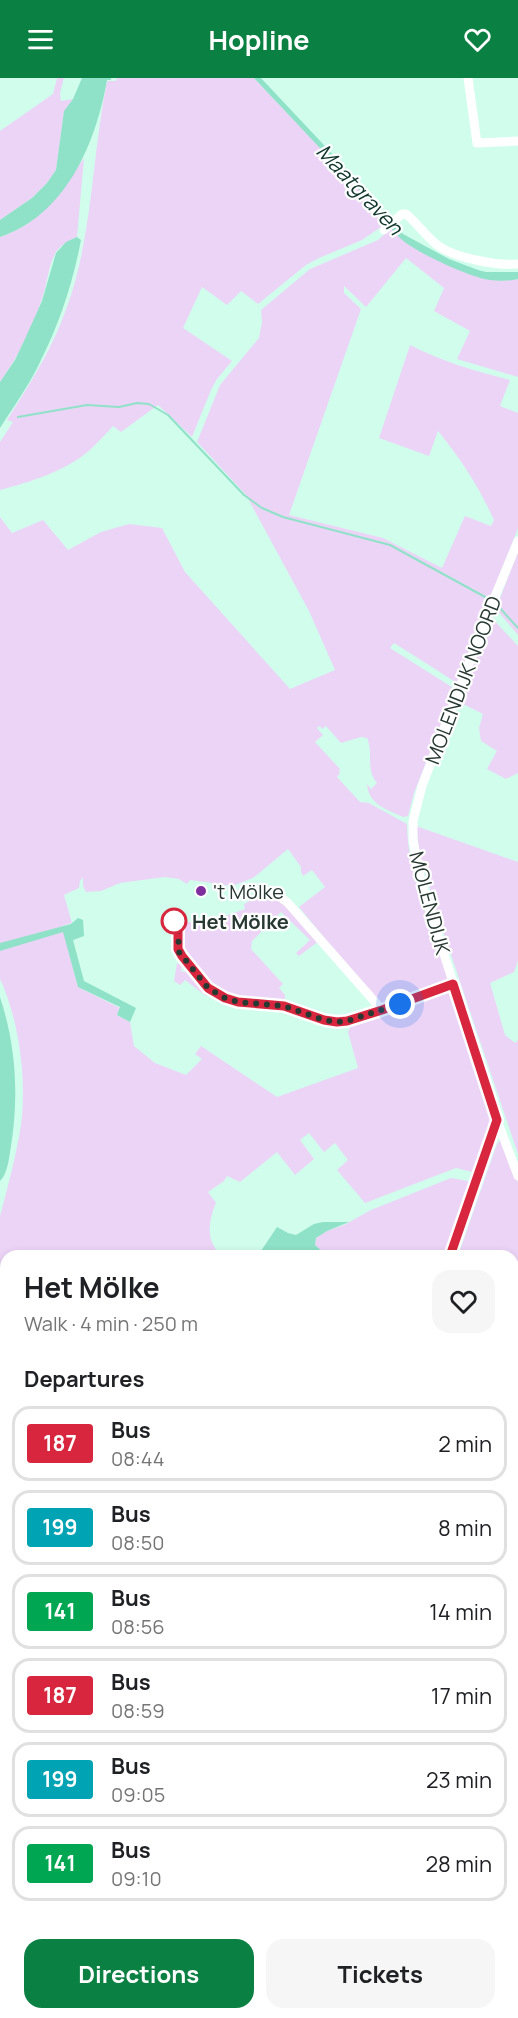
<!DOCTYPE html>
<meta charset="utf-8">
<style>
:root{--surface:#fff;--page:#f6f6f6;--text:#202124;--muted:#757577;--line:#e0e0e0;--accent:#0b8043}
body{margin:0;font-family:Manrope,sans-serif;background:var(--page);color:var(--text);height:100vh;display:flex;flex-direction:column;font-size:22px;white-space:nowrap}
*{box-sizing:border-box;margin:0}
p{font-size:20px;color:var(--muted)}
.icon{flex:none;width:33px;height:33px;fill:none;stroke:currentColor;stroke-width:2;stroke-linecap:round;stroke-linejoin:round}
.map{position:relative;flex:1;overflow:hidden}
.sheet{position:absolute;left:0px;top:1172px;width:519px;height:770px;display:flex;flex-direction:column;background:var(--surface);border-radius:18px 18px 0 0;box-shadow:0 3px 9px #0003}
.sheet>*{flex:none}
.badge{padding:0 12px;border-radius:4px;font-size:21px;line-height:39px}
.you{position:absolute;width:30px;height:30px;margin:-15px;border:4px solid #fff;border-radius:50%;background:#1a73e8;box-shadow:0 0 0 9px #1a73e833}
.map>.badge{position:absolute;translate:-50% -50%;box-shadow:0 0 0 3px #fff}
h2{padding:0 24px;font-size:22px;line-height:54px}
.round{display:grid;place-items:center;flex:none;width:63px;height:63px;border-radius:18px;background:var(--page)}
.summary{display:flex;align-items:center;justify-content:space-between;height:102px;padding:0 24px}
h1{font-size:28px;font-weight:700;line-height:45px}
.action{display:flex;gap:12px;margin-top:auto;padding:12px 24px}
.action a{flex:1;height:69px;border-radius:18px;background:var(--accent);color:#fff;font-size:24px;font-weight:700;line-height:69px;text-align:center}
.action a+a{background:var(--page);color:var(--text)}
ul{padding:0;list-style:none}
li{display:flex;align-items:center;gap:18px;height:75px;margin:0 12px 9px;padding:0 12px;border:3px solid var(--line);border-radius:18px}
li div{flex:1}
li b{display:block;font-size:22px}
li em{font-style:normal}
li .badge{min-width:66px;font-weight:700;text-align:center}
header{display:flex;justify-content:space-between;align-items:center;height:78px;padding:0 24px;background:var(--accent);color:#fff;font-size:27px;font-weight:700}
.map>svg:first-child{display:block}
.green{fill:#ecd4f7}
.water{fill:#8fe2c7}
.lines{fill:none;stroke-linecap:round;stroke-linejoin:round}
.stream{stroke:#8fe2c7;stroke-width:2}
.street{stroke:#fff;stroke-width:9}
.line-casing{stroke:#fff;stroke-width:14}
.line{stroke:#d7263d;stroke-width:9}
.walk{stroke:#273832;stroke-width:6;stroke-dasharray:0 10.8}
.poi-dot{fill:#7f2e9e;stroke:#fff;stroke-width:2}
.stop-dot{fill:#fff;stroke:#d7263d;stroke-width:3}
.labels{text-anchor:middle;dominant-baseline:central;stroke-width:4.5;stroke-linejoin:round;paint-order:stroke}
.street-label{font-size:20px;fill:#273832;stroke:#fff}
.poi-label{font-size:20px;fill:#273832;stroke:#fff;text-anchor:start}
.stop-label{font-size:20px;font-weight:bold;fill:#273832;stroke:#fff;text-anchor:start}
.water-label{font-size:21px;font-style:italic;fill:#0f362b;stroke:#fff}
</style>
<header><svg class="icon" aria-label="menu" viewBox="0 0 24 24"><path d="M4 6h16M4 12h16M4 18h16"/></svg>Hopline<svg class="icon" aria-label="heart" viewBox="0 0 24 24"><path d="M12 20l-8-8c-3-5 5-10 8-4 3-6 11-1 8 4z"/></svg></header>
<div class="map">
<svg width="518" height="1940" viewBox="0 0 518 1940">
<rect width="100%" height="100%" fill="#d1fded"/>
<!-- green -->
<g class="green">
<path d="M57 0H64L60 15 61 23 73 21 64 34 56 92 47 105 32 120 0 142V53L53 16Z"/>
<path d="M117 0H254L350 101 372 125 382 142 387 145 362 162 319 180 306 187 258 226 241 213 227 227 202 209 183 250 232 283 217 301 211 312 192 359 158 327 121 354 113 348C106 356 98 364 90 372 66 393 30 404 0 412V364L13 344 7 342C27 310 48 278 62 242 93 167 91 82 107 3H116Z"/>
<path d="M84 80 77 159C68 163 60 167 55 176 48 189 47 207 42 221 32 250 18 279 0 304V159C42 145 60 115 84 80Z"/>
<path d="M391 150C411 174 433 177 459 191 478 200 496 205 518 201V299L457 281 470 253 434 233 444 210 406 180 366 229 344 208V215L361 231 289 437 383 460 442 490 465 438 491 448 494 442C479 409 461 381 438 353L429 378 379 360 410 267C441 283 475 293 510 302L500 328 518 335V450L457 605 394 565 390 570 455 611 414 715 408 738 403 739C386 731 369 727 367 706L371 711 377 705C365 691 374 676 367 660L361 659 341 665 326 648 322 651 320 648 317 650 323 657 315 664 340 691 339 693 340 695 337 699 360 724 369 725 407 746C407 795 433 853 448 900L447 904 385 928 378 925 299 829 325 809 312 792 303 798 301 794V789L288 771 253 800 232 808 190 802 187 806 179 801 165 799 120 805 101 813 86 814 83 808V799L80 803 79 810 64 817 72 845 62 848 78 909 120 930 117 937 130 944 134 968 155 985 186 997 202 981 195 976 201 968 277 1019 358 990 348 954 352 945 448 911 453 916 493 1044 477 1095 456 1090 365 1125 337 1092 348 1082 335 1065 324 1074 309 1055 300 1062 314 1081 295 1097 277 1074 240 1104 227 1098 224 1103 208 1114 216 1125C211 1137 207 1152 212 1164 214 1169 217 1173 219 1177L6 1178V1671L0 1670V1647H2L0 1638V1138C8 1108 16 1078 21 1047 27 1001 19 942 0 901V439L12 455 43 442 68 472 101 454 129 446 162 450 185 494 290 611 335 592 309 533 246 417 197 364 220 307 259 260 262 244 261 232 310 191 378 162Z"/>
<path d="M518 473V557L496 531Z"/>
<path d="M492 540 518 568V695L506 701 487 691 497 673 481 663 479 650 483 636 459 624Z"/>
<path d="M416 748 518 784V882L514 894 490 905 505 957 515 965 518 962V1076L437 835 420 777Z"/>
<path d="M265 815 280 821 319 863 299 878 296 875 310 862 281 834 252 863 251 871 283 906 279 910 285 917V922L268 923 239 921 216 912 182 872 180 848 184 844H195L197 848 245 831 244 826Z"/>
<path d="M177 885 182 887 181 893 185 894 186 889 216 917 206 918 185 902 180 907 174 903Z"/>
<path d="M502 1060 518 1105V1244L513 1246V1178H458L497 1066Z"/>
<path d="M451 1100 474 1104 449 1177H326L315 1167 316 1160 327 1153 344 1147 371 1132Z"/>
<path d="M518 1294V1381L513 1382V1296Z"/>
<path d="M518 1565V1661L513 1660V1566Z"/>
<path d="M0 1738 6 1755V1866L0 1892Z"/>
<path d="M6 1926V1935H47L44 1940H0Z"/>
<path d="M242 1935H292L300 1940H236Z"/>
</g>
<!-- water -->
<g class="water">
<path d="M82 0H111V2H107C96 65 66 137 0 159V142L32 120 47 105 56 92 64 33 73 21Z"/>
<path d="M254 0H261L353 98 403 156 449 181 478 192 486 194H518V201C509 203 499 203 490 202 471 200 412 173 399 159 387 147 379 133 367 120Z"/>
<path d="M77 159 81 162C73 204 60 244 41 282 30 306 14 328 0 350V304L15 282 24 263 42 223 56 175 66 164Z"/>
<path d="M78 840 83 842 84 858 73 862 84 903 136 930 130 944 117 937 120 929 78 909 63 854 0 873V865L71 846Z"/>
<path d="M0 919C16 968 19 1017 11 1068 9 1079 8 1095 0 1103Z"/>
<path d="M323 1144H349L327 1153 316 1160 315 1167 326 1177H254L261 1173 277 1149 288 1155 296 1157 314 1146Z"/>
<path d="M0 1670 6 1704V1755L0 1738Z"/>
<path d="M6 1866V1926L0 1939V1892Z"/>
</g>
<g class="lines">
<!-- stream -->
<g class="stream">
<path d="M18 339 87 327 119 329 137 325 149 326 168 337 244 417 262 430 283 439 390 467 487 520"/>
<path d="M499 529 518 550"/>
</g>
<!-- street -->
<g class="street">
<path d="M468 0 477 65 518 63"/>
<path d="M384 152 402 136H406C417 145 425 157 436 166 453 180 497 188 518 186"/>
<path d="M518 463 489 533 422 708 413 743V762L421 804 497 1042 518 1098"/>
<path d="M275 815 288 825 382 932"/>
<path d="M174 843C179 854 175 865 179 874 183 882 191 889 196 896 227 933 243 918 283 928 303 933 323 946 345 943 355 942 365 937 375 934 402 926 427 916 453 906"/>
<path d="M450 1178 497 1042"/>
<path d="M513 1668 518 1670"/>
<path d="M0 1676 6 1677"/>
<path d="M319 1940 322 1935"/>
</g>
</g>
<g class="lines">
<defs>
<path id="line" d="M174 843 178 852V871L182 878 208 910 225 920 238 924 284 928 324 942 337 944 347 943 382 932 453 906 497 1042 450 1178"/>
</defs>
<!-- line casing -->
<use href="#line" class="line-casing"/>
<!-- line -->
<use href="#line" class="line"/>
<!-- walk -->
<path class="walk" d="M174 843 178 852 179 874 208 910 225 920 238 924 284 928 324 942 337 944 347 943 400 926"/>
</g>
<!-- markers -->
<circle class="poi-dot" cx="201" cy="813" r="6"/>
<circle class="stop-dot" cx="174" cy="843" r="12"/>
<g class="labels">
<!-- street labels -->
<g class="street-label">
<text transform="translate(463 602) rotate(-69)">MOLENDIJK NOORD</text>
<text transform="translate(430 825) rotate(75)">MOLENDIJK</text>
</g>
<!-- poi labels -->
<g class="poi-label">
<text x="213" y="813">'t Mölke</text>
</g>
<!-- stop labels -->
<g class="stop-label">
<text x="192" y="843">Het Mölke</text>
</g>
<!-- water labels -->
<g class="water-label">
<text transform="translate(360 111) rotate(47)">Maatgraven</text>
</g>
</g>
</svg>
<div class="you" style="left:400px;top:926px"></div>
<section class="sheet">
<div class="summary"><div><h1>Het Mölke</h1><p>Walk · 4 min · 250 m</p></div><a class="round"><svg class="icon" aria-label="heart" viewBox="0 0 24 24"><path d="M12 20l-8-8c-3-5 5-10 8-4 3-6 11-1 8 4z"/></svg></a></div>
<h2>Departures</h2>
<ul>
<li><span class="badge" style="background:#d7263d;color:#fff">187</span><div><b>Bus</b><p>08:44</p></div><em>2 min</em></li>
<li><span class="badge" style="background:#00a3b4;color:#fff">199</span><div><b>Bus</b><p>08:50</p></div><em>8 min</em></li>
<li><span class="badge" style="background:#00a651;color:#fff">141</span><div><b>Bus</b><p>08:56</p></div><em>14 min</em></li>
<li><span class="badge" style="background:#d7263d;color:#fff">187</span><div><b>Bus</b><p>08:59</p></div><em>17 min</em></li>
<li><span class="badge" style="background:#00a3b4;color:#fff">199</span><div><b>Bus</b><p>09:05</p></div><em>23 min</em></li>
<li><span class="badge" style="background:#00a651;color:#fff">141</span><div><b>Bus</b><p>09:10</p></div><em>28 min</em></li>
</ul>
<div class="action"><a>Directions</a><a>Tickets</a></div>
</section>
</div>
